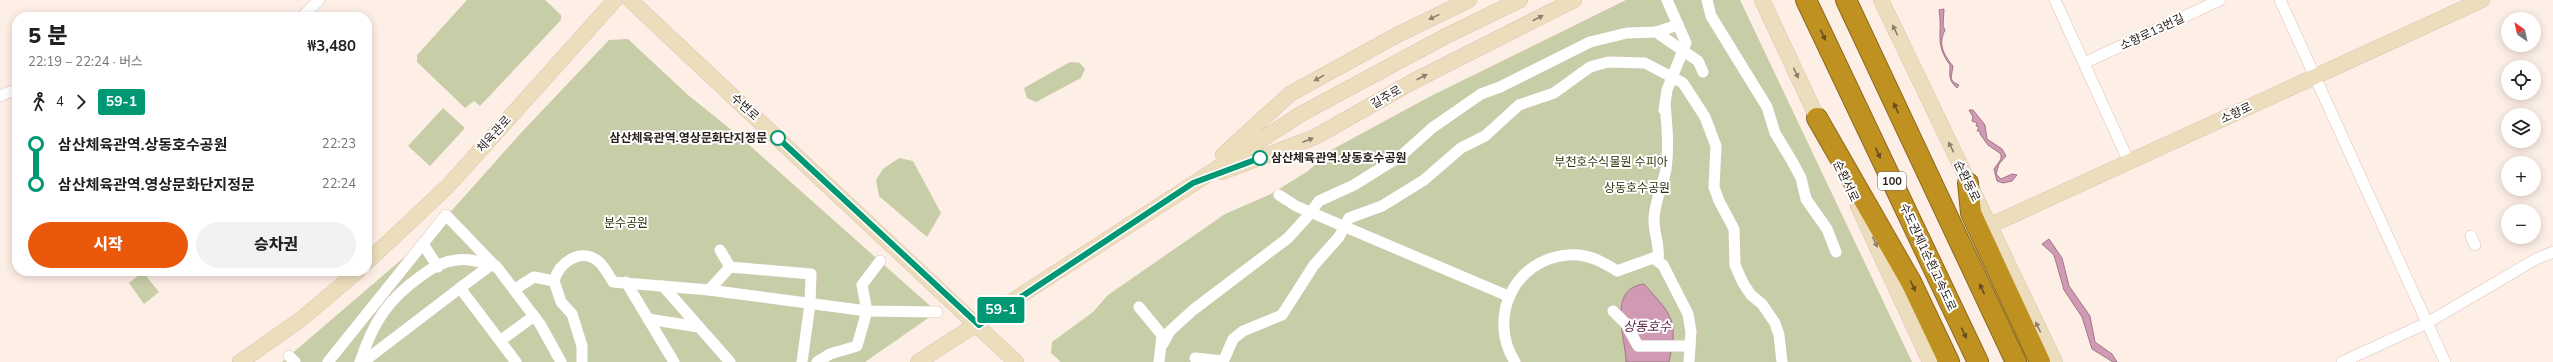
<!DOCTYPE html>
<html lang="ko">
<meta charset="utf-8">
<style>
:root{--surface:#fff;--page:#f2f2f2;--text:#202124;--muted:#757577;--accent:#ea580c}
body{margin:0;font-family:"Nunito Sans","Noto Sans KR",sans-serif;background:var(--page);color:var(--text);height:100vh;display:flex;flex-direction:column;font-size:15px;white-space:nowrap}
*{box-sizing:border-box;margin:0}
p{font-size:13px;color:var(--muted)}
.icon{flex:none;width:22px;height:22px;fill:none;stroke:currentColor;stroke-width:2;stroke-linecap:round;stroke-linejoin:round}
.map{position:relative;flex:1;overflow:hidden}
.details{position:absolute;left:12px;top:12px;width:360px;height:264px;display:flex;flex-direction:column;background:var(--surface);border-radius:16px;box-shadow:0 2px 10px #0003}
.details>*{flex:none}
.badge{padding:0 8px;border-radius:3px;font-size:14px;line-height:26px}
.needle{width:26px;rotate:326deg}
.tools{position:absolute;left:2501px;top:12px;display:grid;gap:8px}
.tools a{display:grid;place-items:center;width:40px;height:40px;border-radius:50%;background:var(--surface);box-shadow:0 2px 10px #0003;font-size:20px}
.map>.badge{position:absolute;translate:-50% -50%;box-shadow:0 0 0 2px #fff}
.legs{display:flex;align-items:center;gap:6px;height:44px;padding:0 16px;font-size:13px}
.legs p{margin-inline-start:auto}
.overview{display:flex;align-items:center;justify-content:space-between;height:68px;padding:0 16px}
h1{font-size:22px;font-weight:800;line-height:30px}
.cta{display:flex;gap:8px;margin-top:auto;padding:8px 16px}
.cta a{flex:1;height:46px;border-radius:24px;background:var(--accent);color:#fff;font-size:16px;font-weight:800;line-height:46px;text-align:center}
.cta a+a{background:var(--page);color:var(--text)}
ul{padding:0 16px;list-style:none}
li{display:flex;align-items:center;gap:14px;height:40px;font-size:15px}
li i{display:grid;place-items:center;width:6px;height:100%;margin:0 5px;background:currentColor}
li i::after{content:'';width:10px;height:10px;margin:-5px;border:3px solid;border-radius:50%;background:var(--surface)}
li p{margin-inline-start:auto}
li:first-child i{background:linear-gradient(#0000 50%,currentColor 0)}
li:last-child i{background:linear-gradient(currentColor 50%,#0000 0)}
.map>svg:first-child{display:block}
.green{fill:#c6cda7}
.water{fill:#d19ab4;stroke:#9f7687}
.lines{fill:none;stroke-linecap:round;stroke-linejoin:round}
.street-casing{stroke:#dbc3b5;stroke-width:12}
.secondary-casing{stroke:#dbc3b5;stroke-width:16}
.highway-casing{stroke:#8b6a1f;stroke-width:22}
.street{stroke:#fff;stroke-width:11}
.secondary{stroke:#ecdebc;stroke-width:15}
.highway{stroke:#bf9120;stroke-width:20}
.oneway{fill:#8c806c}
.oneway2{fill:#664e1e}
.line-1-casing{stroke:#fff;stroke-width:9}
.line-1{stroke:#009775;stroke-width:6}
.stop-1-dot{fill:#fff;stroke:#009775;stroke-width:2}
.labels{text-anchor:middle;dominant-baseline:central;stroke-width:4;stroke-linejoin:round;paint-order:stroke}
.shield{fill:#fff;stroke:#6b6461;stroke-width:1}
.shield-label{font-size:11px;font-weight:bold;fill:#2b221d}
.street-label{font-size:12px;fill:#2b221d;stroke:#fff}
.stop-label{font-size:12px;font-weight:bold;fill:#2b221d;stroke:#fff;text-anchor:end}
.park-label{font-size:12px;fill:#30350a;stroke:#fff}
.water-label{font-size:13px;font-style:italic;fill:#5f1e42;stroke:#fff}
</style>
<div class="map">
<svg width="2553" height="362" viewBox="0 0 2553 362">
<rect width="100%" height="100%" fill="#feefe6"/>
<!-- green -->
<g class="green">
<path d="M467 0H545L561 15V20L480 106 474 101 465 108 417 62V55Z"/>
<path d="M1626 0H1740L1912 362H1061L1051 353 1052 342 1093 312 1108 295 1225 214 1271 194 1308 171 1333 149 1429 97Z"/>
<path d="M628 39 688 95 739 136 937 312 865 362H282L429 236 520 134 609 40Z"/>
<path d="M1070 62 1080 63 1085 69 1081 78 1036 102 1027 98 1024 88Z"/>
<path d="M443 108 465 128 430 166 408 146Z"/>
<path d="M899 158 913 161 941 213 927 237 879 196 876 180 883 169Z"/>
<path d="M143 272 159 292 144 304 129 283Z"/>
</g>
<!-- water -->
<g class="water">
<path d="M1944 9 1943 26 1945 30C1938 44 1943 54 1953 66L1951 78 1953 82 1959 85 1957 88C1948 80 1950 75 1950 65 1934 43 1943 34 1939 10Z"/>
<path d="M1969 110H1973L1985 125 1987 139 2002 149 2006 156 1999 164 1996 174 2001 179 2012 174 2017 175 2012 181 2003 183 1997 181 1994 169 2001 159V154L1988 145 1980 134V131H1977L1979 127 1976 126 1977 123 1972 121 1973 117Z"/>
<path d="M2049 239 2062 258 2069 286 2090 316 2095 342 2112 354 2117 362H2113L2092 349 2082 317 2064 290 2054 255 2042 244Z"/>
<path d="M1644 284C1671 315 1679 318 1669 362H1626C1626 338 1606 289 1644 284Z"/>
</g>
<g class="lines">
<defs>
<g id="street">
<path d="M1707 0 1711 16 1767 107 1775 133 1792 161 1801 178 1806 199 1827 229 1836 252"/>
<path d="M2055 0 2129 162"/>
<path d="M2280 0 2445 362"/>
<path d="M302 17 319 0"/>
<path d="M1656 32 1698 61 1703 72"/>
<path d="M2084 63 2220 0"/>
<path d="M0 96 17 89"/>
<path d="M1664 110 1667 90 1686 43 1667 0"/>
<path d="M1279 195 1296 206 1508 296"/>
<path d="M2471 236 2475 245"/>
<path d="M423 244 438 267"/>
<path d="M1658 260C1660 246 1654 234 1654 220 1654 202 1663 186 1666 169 1669 147 1667 125 1665 104"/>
<path d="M730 267 811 274 810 304 802 362"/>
<path d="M554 281C559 263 580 247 598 261 604 266 609 275 613 282L709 290 730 267 720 250"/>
<path d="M626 282 674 362"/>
<path d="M663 286 730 362"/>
<path d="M460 288 491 265"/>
<path d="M515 289 534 277 554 281 561 302 572 314 582 346V362"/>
<path d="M709 290 867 311 937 312"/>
<path d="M1139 307 1162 335 1159 362"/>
<path d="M1613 311 1626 324 1638 346H1684"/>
<path d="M648 319 699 327"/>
<path d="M500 341 534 316"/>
<path d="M1163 344 1170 331 1193 310 1288 238 1307 217 1319 201 1354 185 1402 155 1432 128 1481 94 1500 87 1590 42 1627 33 1656 32 1678 25"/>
<path d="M289 356 295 362"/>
<path d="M1195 358 1223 361"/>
<path d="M328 362 446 215 495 266"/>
<path d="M360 362C373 323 387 300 421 276 430 269 444 261 457 260 469 258 484 263 496 266L540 324 561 362"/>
<path d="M363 362 460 288 516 362"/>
<path d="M817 362 830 354 857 346 867 311 862 285 880 261"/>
<path d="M1223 362 1233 339 1243 331 1282 315 1314 265 1339 237 1349 218 1382 206 1424 180 1461 148 1485 136 1519 105 1554 93 1590 67 1608 62 1645 63 1683 83 1705 117 1716 146 1714 187 1719 201 1734 229 1735 265 1743 283 1751 295 1762 304 1775 323 1779 335 1782 362"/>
<path d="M1515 362C1487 318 1514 259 1568 255 1586 253 1602 261 1617 271L1653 258 1663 265 1688 314 1691 332 1689 362"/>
<path d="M2342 362 2427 323 2536 259 2553 252"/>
</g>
<g id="secondary">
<path d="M630 0 1016 362"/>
<path d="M1762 0 1822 128"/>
<path d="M1881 0 2055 362"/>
<path d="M1223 155 1290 94 1397 35 1469 0"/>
<path d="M1222 172 1315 137 1412 82 1574 0"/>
<path d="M1858 206 1930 362"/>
<path d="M1989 226 2482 0"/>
<path d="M367 262 448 186 615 0"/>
<path d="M240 362 300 320 358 271"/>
<path d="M918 362 1301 114 1446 36 1520 0"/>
</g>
<g id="highway">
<path d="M1806 0 1978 362"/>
<path d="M1846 0 2016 362"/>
<path d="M1817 118 1911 282 1949 362"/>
<path d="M1968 183 1971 213 2040 362"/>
</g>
</defs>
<!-- street casing -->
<use href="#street" class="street-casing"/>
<!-- secondary casing -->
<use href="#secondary" class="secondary-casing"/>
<!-- highway casing -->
<use href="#highway" class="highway-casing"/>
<!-- street -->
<use href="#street" class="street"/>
<!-- secondary -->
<use href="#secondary" class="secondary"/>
<!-- highway -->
<use href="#highway" class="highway"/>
</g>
<!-- one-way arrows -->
<defs><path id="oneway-solid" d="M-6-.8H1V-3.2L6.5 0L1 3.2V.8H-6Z"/></defs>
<g class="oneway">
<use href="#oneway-solid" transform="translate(1434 17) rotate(154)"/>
<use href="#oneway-solid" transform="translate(1538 18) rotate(-27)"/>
<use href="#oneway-solid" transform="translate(1895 30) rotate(-116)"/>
<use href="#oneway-solid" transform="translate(1796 73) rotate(65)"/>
<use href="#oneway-solid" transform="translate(1422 77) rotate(-27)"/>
<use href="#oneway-solid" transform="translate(1319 78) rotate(151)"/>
<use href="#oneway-solid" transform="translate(1308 140) rotate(-21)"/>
<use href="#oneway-solid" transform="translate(1951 147) rotate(-116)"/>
<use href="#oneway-solid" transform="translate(1875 242) rotate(65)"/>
<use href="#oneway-solid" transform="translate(2038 327) rotate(-116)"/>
</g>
<g class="oneway2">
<use href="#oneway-solid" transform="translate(1823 35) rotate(65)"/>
<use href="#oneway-solid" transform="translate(1896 108) rotate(-115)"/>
<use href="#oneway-solid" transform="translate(1878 153) rotate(65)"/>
<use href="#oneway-solid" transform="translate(1913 286) rotate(64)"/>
<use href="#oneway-solid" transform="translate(1982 289) rotate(-115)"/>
<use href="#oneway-solid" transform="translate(1964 333) rotate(65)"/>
</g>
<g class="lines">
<defs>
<path id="line-1" d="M778 138 979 325 1193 183 1260 158"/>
</defs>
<!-- line-1 casing -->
<use href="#line-1" class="line-1-casing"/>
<!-- line-1 -->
<use href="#line-1" class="line-1"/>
</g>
<!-- markers -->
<g class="stop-1-dot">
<circle cx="778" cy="138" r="7"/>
<circle cx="1260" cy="158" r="7"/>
</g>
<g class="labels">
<!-- shield labels -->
<rect class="shield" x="1878" y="172" width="28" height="18" rx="3"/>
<g class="shield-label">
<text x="1892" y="181">100</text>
</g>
<!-- street labels -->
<g class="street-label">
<text transform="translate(2152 32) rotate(-25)">소향로13번길</text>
<text transform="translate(1386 97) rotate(-30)">길주로</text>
<text transform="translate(745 107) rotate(43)">수변로</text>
<text transform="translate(2236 113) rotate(-25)">소향로</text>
<text transform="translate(494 134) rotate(-48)">체육관로</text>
<text transform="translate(1846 181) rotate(65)">순환서로</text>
<text transform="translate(1967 181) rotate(64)">순환동로</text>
<text transform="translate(1928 257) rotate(65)">수도권제1순환고속도로</text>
</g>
<!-- stop labels -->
<g class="stop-label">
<text x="767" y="138">삼산체육관역.영상문화단지정문</text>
<text x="1271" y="158" text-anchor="start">삼산체육관역.상동호수공원</text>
</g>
<!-- park labels -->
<g class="park-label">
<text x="1611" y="162">부천호수식물원 수피아</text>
<text x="1637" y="188">상동호수공원</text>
<text x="626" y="223">분수공원</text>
</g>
<!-- water labels -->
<g class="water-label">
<text x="1647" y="327">상동호수</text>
</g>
</g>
</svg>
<div class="tools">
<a><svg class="needle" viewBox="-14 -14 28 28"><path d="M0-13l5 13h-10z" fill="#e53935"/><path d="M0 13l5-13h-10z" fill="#757577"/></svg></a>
<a><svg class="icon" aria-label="locate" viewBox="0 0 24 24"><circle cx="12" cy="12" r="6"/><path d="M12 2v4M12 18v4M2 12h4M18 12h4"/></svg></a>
<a><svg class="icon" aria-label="layers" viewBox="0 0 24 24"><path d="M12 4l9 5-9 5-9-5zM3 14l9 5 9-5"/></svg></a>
<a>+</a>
<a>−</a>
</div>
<b class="badge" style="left:1001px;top:310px;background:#009775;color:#fff">59-1</b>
<section class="details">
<div class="overview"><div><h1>5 분</h1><p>22:19 – 22:24 · 버스</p></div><b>₩3,480</b></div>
<div class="legs"><svg class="icon" aria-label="walk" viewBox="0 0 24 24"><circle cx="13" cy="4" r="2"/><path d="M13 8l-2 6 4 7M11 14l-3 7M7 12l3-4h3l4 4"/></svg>4<svg class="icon" aria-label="forward" viewBox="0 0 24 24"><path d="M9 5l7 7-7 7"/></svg><b class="badge" style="background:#009775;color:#fff">59-1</b></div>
<ul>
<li><i style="color:#009775"></i><b>삼산체육관역.상동호수공원</b><p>22:23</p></li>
<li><i style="color:#009775"></i><b>삼산체육관역.영상문화단지정문</b><p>22:24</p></li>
</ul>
<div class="cta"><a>시작</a><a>승차권</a></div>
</section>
</div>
